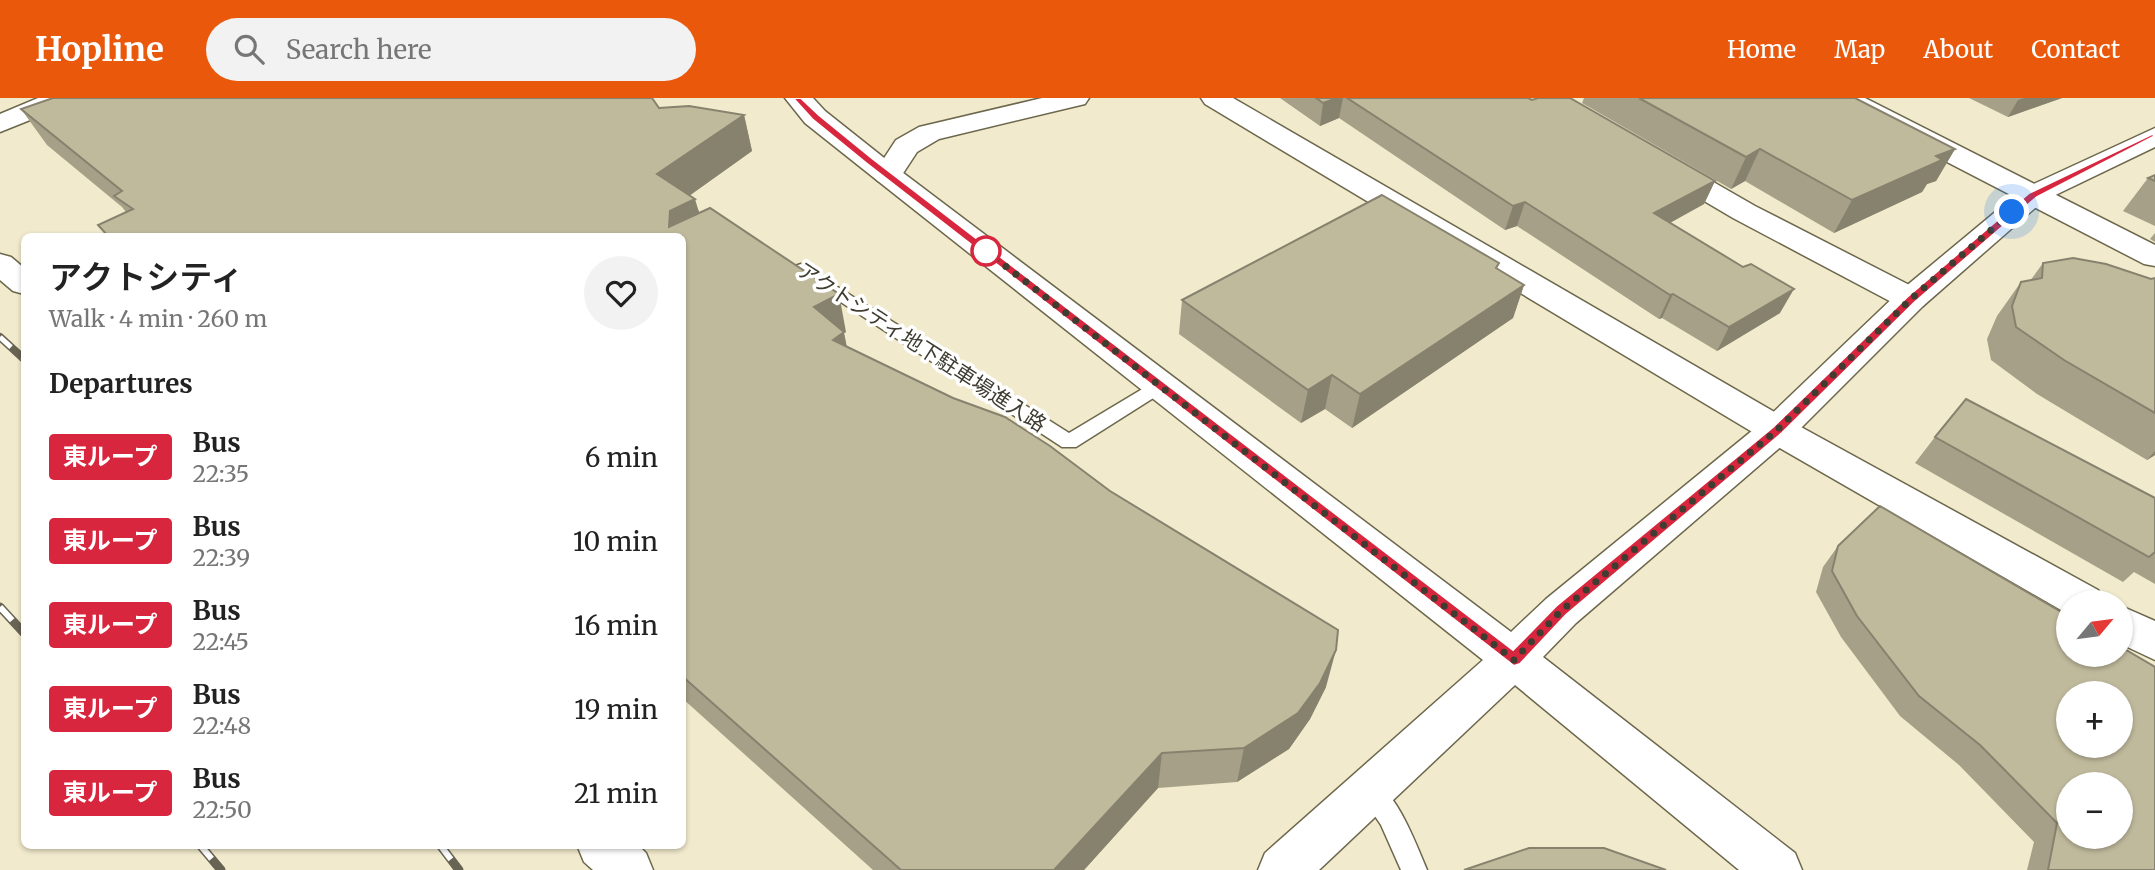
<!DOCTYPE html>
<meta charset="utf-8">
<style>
:root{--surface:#fff;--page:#f2f2f2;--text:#222;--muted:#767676;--accent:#ea580c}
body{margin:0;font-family:Merriweather,"Noto Sans JP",serif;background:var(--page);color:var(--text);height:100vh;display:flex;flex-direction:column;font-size:26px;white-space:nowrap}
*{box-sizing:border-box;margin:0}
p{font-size:23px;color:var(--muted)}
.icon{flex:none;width:38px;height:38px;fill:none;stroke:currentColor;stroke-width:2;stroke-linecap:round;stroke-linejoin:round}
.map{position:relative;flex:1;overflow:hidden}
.drawer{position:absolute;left:21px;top:135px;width:665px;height:616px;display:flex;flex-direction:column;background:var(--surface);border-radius:10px;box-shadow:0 2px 5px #0004}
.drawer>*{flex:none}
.badge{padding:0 14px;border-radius:5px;font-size:24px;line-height:46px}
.needle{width:46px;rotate:61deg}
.tools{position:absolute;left:2056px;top:492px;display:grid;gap:14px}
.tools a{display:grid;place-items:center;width:77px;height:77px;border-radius:50%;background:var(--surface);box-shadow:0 2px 5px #0004;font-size:35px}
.you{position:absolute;width:35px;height:35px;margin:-18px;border:5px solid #fff;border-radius:50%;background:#1a73e8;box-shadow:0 0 0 10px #1a73e833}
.map>.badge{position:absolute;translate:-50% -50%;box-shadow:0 0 0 4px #fff}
h2{padding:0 28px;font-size:26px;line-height:63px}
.round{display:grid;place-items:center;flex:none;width:74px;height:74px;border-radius:37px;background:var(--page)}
.summary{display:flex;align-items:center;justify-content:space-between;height:119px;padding:0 28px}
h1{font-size:33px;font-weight:600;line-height:52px}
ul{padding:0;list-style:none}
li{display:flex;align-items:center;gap:21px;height:84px;padding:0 28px}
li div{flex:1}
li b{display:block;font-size:26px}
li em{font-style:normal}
li .badge{min-width:77px;font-weight:700;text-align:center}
header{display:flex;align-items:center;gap:42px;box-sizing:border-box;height:98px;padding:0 35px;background:var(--accent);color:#fff}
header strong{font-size:33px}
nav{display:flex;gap:38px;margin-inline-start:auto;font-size:24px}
.search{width:490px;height:63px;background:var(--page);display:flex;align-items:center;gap:18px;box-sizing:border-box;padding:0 24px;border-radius:38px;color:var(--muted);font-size:26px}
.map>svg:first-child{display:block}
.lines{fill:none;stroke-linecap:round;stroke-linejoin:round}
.service-casing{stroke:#6c674c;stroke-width:3}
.minor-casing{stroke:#6c674c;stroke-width:3}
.tertiary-casing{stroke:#6c674c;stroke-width:3}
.service{fill:#fff;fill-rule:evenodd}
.minor{fill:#fff;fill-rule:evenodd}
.tertiary{fill:#fff;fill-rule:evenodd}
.rail-far1-casing{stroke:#686454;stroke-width:8}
.rail-casing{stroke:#686454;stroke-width:9}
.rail-far1{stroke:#fff;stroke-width:5;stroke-dasharray:15;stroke-linecap:butt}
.rail{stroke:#fff;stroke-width:6;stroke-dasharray:18;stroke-linecap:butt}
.wall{fill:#a5a087}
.shaded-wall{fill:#86826e}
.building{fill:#c0ba9d;stroke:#86826e;stroke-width:2;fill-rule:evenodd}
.line{fill:#d7263d;stroke:#fff;stroke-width:2}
.walk{stroke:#3f3d31;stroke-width:7;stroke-dasharray:0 12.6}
.stop-dot{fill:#fff;stroke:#d7263d;stroke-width:3.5}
.labels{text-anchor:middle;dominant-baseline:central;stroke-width:7;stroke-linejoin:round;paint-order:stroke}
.street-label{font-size:21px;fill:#3f3d31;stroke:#fff}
</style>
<header>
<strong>Hopline</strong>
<div class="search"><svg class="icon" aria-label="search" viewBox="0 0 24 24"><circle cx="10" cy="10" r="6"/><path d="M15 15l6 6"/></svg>Search here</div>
<nav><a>Home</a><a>Map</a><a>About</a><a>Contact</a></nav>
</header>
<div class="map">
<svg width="2155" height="772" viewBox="0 0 2155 772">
<rect width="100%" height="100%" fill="#f1eacc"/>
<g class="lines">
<defs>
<g id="service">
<path d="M801 166 1069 335 1154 284 1160 282 1169 288 1166 292 1076 349H1062L795 174 793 171 795 168Z"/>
<path d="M1370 682C1397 692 1416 747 1427 772H1401L1381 727 1358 693 1362 685Z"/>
</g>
<g id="minor">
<path d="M1042 0H1089L1085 6 939 41 917 54 898 83 888 86 878 83 873 77 896 42 919 29Z"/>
<path d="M1201 0H1233L1790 323 2098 492 2104 504H2068V516L1764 341 1205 6Z"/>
<path d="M1831 0H1865L2155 147V168L2144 166 1835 6Z"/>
<path d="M1665 59 1675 62 1755 108 1923 194 1927 201 1923 208 1911 211 1899 208 1733 120 1655 74 1651 68 1655 62Z"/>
<path d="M2121 508 2155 523V562L2121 546Z"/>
</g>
<g id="tertiary">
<path d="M38 0H74L70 6 0 34V16Z"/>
<path d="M785 0H813L825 13 898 71 1511 534 1546 501 1764 323 1899 194 2023 91 2155 30V49L2043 103 1923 208 1790 341 1576 525 1543 559 1795 755 1802 772H1739L1515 587 1319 772H1258L1265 755 1483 562 878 83 805 25Z"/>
<path d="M0 156 11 159 24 170V196L13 193 0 182Z"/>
<path d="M577 747H638L646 755 653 772H593L584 764Z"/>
</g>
</defs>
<!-- service casing -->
<use href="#service" class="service-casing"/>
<!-- minor casing -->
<use href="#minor" class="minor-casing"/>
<!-- tertiary casing -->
<use href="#tertiary" class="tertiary-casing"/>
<!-- service -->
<use href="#service" class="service"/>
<!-- minor -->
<use href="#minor" class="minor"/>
<!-- tertiary -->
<use href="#tertiary" class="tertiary"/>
<defs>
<path id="rail-far1" d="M0 239 24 261"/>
<g id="rail">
<path d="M0 509 24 535"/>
<path d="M200 747 221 772"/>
<path d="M440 747 459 772"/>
</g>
</defs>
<!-- rail-far1 casing -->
<use href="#rail-far1" class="rail-far1-casing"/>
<!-- rail casing -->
<use href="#rail" class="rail-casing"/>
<!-- rail-far1 -->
<use href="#rail-far1" class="rail-far1"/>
<!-- rail -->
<use href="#rail" class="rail"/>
</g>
<!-- wall -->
<g class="wall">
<path d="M1280 0H1528L1715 83 1704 106 1670 125 1780 215 1717 253 1662 220 1659 221 1517 128 1505 132 1339 20 1320 28Z"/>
<path d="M1584 0H1855L1955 51 1936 83 1927 86 1922 94 1834 135 1745 83 1731 91 1582 5Z"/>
<path d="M1969 0H2062L2008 19Z"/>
<path d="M659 10 744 17 752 53 690 97 700 115 846 234 844 235 847 249 1326 589 1310 621 1289 651 1237 684 1158 690 1084 772H873L682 600V138H107L98 127 126 114 122 109 47 47 21 11Z"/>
<path d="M2155 77V128L2123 113 2148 80Z"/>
<path d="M2155 135V144L2150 141Z"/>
<path d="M2043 165 2151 181 2155 180V357L2147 362 2037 296 1991 262 1987 241 1997 218 2021 184 2030 183Z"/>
<path d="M1498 171 1524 187 1513 220 1352 330 1325 311 1301 325 1179 236 1182 202Z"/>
<path d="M1935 339 2155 400V486L2134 474 2123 484 1915 365Z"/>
<path d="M1838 448 2155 772H2027L2034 744 1959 667 1900 618 1841 539 1816 494 1823 469Z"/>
</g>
<!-- shaded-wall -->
<g class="shaded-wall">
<path d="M1337 0H1343L1339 20 1320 28 1323 5Z"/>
<path d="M2024 0H2062L2008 19 2018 2Z"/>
<path d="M744 17 752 53 668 113 657 76Z"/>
<path d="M1760 51 1745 83 1731 91 1746 59Z"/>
<path d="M1955 51 1936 83 1927 86 1922 94 1834 135 1852 102 1936 58Z"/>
<path d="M1715 83 1704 106 1644 139 1654 115Z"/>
<path d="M695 101 706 138 669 129 670 113Z"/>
<path d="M1525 104 1517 128 1505 132 1513 108Z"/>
<path d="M1524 187 1513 220 1352 330 1360 296Z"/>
<path d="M1794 191 1780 215 1717 253 1729 229Z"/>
<path d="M839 196 846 234 844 235 851 272 814 209Z"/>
<path d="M1673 196 1662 220 1659 221 1670 197Z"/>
<path d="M1332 277 1325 311 1301 325 1308 292Z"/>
<path d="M2155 353V357L2147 362Z"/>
<path d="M1336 552 1326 589 1310 621 1289 651 1237 684 1244 650Z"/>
<path d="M1162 655 1158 690 1084 772H1054Z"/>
</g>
<!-- building -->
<g class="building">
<path d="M53 0H652L659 10 689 8 744 17 657 76 695 101 670 113 669 129 710 110 839 196 814 209 844 234 833 242 953 300 1005 319 1050 348 1110 393 1338 532 1336 552 1320 585 1298 615 1244 650 1162 655 1054 772H901L682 578V138H108L98 127 133 111 114 98 122 93 21 11Z"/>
<path d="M1316 0H1337L1323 5Z"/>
<path d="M1347 0H1528L1532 2 1538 0H1570L1715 83 1654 115 1743 169 1751 166 1794 191 1729 229 1673 196 1670 197 1525 104 1513 108Z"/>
<path d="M1639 0H1855L1955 51 1936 58 1942 62 1852 102 1760 51 1746 59Z"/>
<path d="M2155 77V83L2148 80Z"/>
<path d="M1382 97 1499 165 1496 170 1524 187 1360 296 1332 277 1308 292 1182 202Z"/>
<path d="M2073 160 2106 166 2151 181 2155 180V315L2064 262 2016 229 2012 208 2021 184 2042 180 2043 165Z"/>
<path d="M1966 301 2155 400V454L2149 459 1935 339Z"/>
<path d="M1880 408 2068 518V556H2121V549L2155 569V772H2048L2057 725 1980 647 1919 598 1857 518 1832 473 1838 448ZM2068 595H2121V648H2068ZM2068 686H2121V738H2068Z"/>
<path d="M1529 750H1604L1666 772H1464Z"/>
</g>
<!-- line -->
<path class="line" d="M793 0H801L819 17 873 61 1513 552 1556 508 1773 329 1907 199 2029 95 2152 36 2155 38 2037 99 1915 204 1782 335 1566 517 1520 566 1514 568 866 65 812 21Z"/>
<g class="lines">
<!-- walk -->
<path class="walk" d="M986 153 1514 562 1561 513 1777 332 1911 201 2012 114"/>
</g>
<!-- markers -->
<circle class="stop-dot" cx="986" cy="153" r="14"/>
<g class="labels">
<!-- street labels -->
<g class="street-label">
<text transform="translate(922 249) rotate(33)">アクトシティ地下駐車場進入路</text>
</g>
</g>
</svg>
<div class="tools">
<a><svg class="needle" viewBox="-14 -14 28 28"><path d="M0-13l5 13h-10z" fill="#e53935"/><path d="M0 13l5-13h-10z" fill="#767676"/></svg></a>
<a>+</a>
<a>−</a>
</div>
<div class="you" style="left:2012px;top:114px"></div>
<section class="drawer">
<div class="summary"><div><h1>アクトシティ</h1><p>Walk · 4 min · 260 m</p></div><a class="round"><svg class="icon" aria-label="heart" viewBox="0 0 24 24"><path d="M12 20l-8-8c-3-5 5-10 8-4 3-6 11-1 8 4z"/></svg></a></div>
<h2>Departures</h2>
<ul>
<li><span class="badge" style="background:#d7263d;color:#fff">東ループ</span><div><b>Bus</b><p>22:35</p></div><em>6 min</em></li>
<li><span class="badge" style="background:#d7263d;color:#fff">東ループ</span><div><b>Bus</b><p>22:39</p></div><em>10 min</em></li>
<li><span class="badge" style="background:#d7263d;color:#fff">東ループ</span><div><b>Bus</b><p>22:45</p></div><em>16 min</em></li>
<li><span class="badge" style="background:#d7263d;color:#fff">東ループ</span><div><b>Bus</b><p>22:48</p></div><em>19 min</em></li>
<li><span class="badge" style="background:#d7263d;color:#fff">東ループ</span><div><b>Bus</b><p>22:50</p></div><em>21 min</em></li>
</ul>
</section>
</div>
